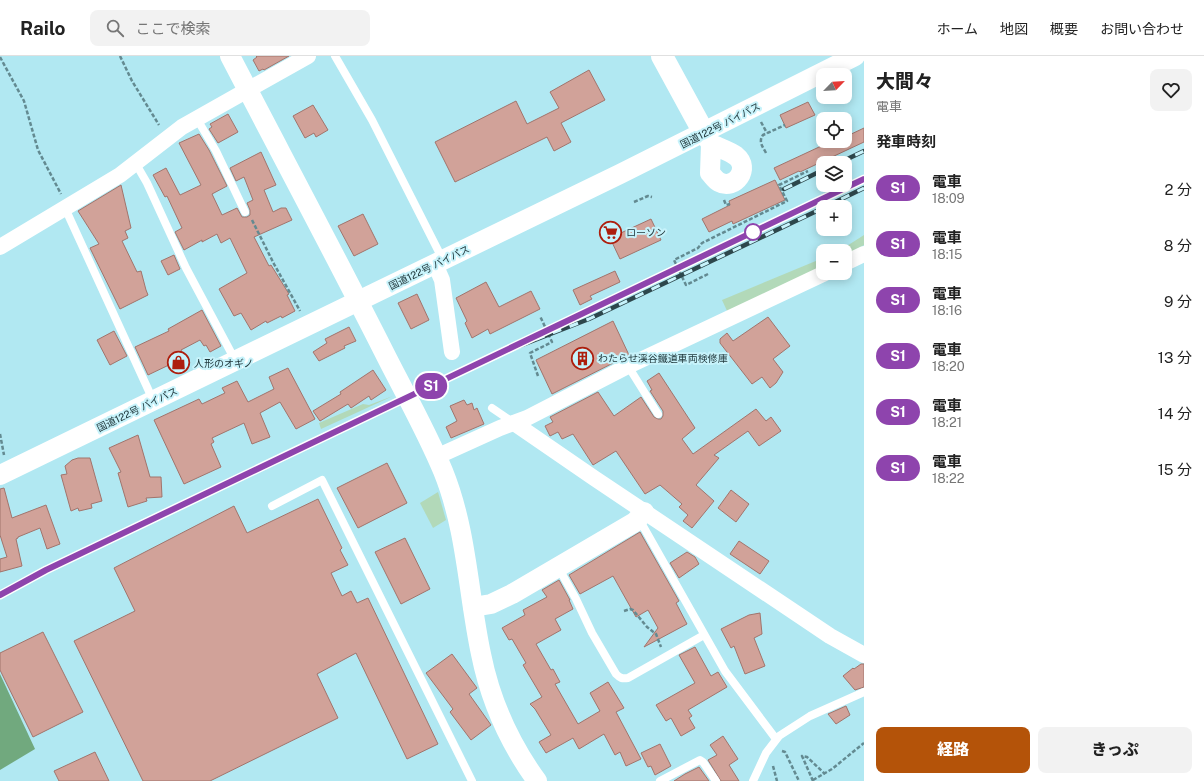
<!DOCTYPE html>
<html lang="ja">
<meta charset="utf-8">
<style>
:root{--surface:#fff;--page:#f2f2f2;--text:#222;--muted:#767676;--line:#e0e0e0;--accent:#b45309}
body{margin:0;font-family:"Public Sans","Noto Sans JP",sans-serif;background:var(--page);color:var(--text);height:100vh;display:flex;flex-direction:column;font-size:15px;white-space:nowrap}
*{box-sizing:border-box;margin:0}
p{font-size:13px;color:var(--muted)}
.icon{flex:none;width:22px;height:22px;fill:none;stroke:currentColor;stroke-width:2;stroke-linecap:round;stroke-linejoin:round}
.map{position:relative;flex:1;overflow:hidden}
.panel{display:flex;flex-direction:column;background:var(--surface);width:340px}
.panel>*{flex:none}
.badge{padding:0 8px;border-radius:13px;font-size:14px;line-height:26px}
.needle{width:26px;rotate:65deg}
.fabs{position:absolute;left:816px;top:12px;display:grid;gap:8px}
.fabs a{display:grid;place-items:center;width:36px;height:36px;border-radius:8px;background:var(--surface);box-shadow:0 2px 10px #0003;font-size:20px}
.map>.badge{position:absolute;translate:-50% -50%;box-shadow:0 0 0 2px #fff}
h2{padding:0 12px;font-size:15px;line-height:36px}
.round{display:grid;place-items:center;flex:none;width:42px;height:42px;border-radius:8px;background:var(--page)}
.overview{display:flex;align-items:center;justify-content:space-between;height:68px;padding:0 12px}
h1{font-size:19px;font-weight:800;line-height:30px}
.button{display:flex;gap:8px;margin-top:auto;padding:8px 12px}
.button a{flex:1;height:46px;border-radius:8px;background:var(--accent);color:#fff;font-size:16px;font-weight:800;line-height:46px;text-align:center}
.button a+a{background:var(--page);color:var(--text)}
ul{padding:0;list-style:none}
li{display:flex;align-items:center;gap:12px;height:56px;padding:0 12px}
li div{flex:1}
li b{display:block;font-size:15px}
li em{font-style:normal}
li .badge{min-width:44px;font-weight:700;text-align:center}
header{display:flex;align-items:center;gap:24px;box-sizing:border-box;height:56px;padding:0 20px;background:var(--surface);border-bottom:1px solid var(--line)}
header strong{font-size:19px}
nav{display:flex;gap:22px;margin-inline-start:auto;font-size:14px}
.search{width:280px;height:36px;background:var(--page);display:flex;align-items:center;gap:10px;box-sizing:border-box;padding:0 14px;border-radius:8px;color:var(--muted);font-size:15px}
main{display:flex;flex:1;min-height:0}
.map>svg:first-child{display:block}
.green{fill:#b2d9b9}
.forest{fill:#71a97e}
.building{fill:#d1a299;stroke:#a1746c}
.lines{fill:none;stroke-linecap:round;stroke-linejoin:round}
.path{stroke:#638a91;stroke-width:2.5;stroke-dasharray:4 2;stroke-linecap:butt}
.service{stroke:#fff;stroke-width:8}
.minor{stroke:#fff;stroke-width:16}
.tertiary{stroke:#fff;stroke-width:20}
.secondary{stroke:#fff;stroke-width:22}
.rail-casing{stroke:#2d474c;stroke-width:4.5}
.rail{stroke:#c7f3fb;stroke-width:3;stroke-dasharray:9;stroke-linecap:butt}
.line-casing{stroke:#fff;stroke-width:9}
.line{stroke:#8e44ad;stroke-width:6}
.stop-dot{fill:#fff;stroke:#8e44ad;stroke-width:2}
.labels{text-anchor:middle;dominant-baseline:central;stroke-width:4;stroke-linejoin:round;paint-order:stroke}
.street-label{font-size:10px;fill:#1d3438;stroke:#c7f3fb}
.poi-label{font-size:10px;fill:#1d3438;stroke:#c7f3fb;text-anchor:start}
</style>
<header>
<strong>Railo</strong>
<div class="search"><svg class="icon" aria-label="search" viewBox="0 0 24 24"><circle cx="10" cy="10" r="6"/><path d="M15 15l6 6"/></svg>ここで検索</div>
<nav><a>ホーム</a><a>地図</a><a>概要</a><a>お問い合わせ</a></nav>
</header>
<main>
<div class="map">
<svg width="864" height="725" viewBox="0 0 864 725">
<rect width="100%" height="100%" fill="#b1e8f2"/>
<!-- green -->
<g class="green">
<path d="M864 179V189L845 200V195H839Z"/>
<path d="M823 202V211L728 257 722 244Z"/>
<path d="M393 340 321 373 319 367 363 348 369 349Z"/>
<path d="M438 436 446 464 433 472 420 447Z"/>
</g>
<!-- forest -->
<path class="forest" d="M0 618 35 693 0 714Z"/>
<!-- building -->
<g class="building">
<path d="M256 0H289L264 14 263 13 259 15 253 4 257 1Z"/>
<path d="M589 14 605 44 561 67 571 86 554 95 547 81 455 126 435 86 516 45 527 68 559 52 550 36Z"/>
<path d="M808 46 815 59 786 72 780 59Z"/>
<path d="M313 49 328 74 316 81 314 77 305 82 293 60Z"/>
<path d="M228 58 238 76 218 87 209 73 212 71 210 68Z"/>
<path d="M864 72V86L800 116 799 115 780 124 774 112 832 85H845V81Z"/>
<path d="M199 78 209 94 227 130 212 138 222 159 237 152 242 161H247L250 159V154L247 147 253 144 244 121 236 125 230 112 261 96 276 129 264 134 273 156 281 152H286L292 164 254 181 269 210 271 209 289 238 287 239 295 255 282 262 281 260 267 267 266 265 251 274 241 257 234 260 219 233 247 217 230 182 221 187 217 178 202 186V184L184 194 175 176 182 172 167 140 165 141 153 119 166 112 180 139 201 129 179 87Z"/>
<path d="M775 124 785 144 733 168 732 165 709 176 702 163 730 149 729 145Z"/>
<path d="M121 129 131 172 125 175 128 182 122 185 137 216 141 215 146 234 148 239 120 253 90 192 99 188 78 155Z"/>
<path d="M363 158 378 188 354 200 338 170Z"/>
<path d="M651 163 661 184 620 203 610 182Z"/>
<path d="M174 199 180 213 168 219 161 205Z"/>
<path d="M615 215 620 226 590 240 592 243 580 249 573 234Z"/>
<path d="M486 226 499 251 531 235 540 253 490 278 488 273 472 282 465 267 467 265 456 242Z"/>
<path d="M417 238 429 264 411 273 398 247Z"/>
<path d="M202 254 221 290 210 296 206 289 204 290 200 284 181 294 187 308 173 314 171 308 148 319 135 291 169 275 168 273Z"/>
<path d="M768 261 790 290 773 303 783 316 776 327 770 332 762 321 752 328 720 287V283L727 277 733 285Z"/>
<path d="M613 265 629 299 552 338 536 304Z"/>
<path d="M349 271 356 285 344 290 345 292 319 305 313 296 327 287 325 283Z"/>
<path d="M114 275 127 300 110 309 97 284Z"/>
<path d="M288 312 315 363 296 373 280 346 260 357 270 381 252 388 244 367 212 382 214 386 211 388 221 411 184 428 154 364 199 343 202 348 225 337 222 332 237 325 248 346 274 333 269 321Z"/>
<path d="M373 314 386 334 371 344 369 340 351 352 348 348 320 365 313 355 341 338 340 336Z"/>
<path d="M659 317 695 372 682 383 693 398 756 353 766 365 771 361 781 375 759 390 748 375 714 399 719 402 696 429 714 445 692 472 683 465 688 459 679 451 682 448 660 429 645 438 616 395 593 409 573 378 562 383 558 376 550 380 545 370 553 366 550 361 598 336 614 360 641 341 654 361 658 363H661L663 360V355L650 335 652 334 647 325Z"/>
<path d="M464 344 467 349 472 347 474 354 477 352 484 368 451 382 446 371 457 365 450 350Z"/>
<path d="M138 379 150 421H161L162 441 146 442 147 445 128 451 118 417 121 416 109 392Z"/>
<path d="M78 402H90L102 445 91 448 92 452 79 455 78 452 71 455 61 419 67 418 65 410 72 404Z"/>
<path d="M387 407 407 447 358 472 337 432Z"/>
<path d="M4 432 12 462 46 449 60 488 47 493 40 472 18 481V482L16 483 22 510 0 516V503L7 501 0 479V433Z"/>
<path d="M731 434 749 448 736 466 718 452Z"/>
<path d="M318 443 342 492 340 494 348 509 331 517 342 540 351 535 357 547 368 542 438 688 407 703 356 597 317 618 338 662 210 725H143L74 585 135 555 114 512 234 450 247 477Z"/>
<path d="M640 476 679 545 676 547 687 568 644 591 658 572 648 554 636 561 613 520 580 538 569 519Z"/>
<path d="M405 482 430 533 401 548 375 496Z"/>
<path d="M739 485 769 505 760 518 730 498Z"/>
<path d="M687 496 695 501 699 508 679 522 670 507Z"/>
<path d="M559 524 570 544H569L573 553 555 563 561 574 536 588 551 614 553 613 560 626 555 628 578 668 600 655 590 637 608 626 624 652 616 656 641 703 626 710 620 696 615 699 604 678 579 693 573 682 546 697 539 686 551 679 535 653 530 648 542 641 523 609 526 607 512 583 509 584 502 572 525 559 523 554 547 541 542 534Z"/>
<path d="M760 557 762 578 754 582 765 610 745 618 734 590 731 592 721 573 749 559Z"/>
<path d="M43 576 83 656 33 681 0 614V597Z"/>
<path d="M695 591 711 620 718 616 727 631 688 654 692 660 689 662 695 672 681 680 671 662 666 665 656 649 695 627 679 599Z"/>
<path d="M452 598 477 632 469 638 491 669 471 684 450 656 453 653 426 617Z"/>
<path d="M861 608H864V631L855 634 843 620 853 612 854 613Z"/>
<path d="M846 650 850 659 836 668 828 658Z"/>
<path d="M723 680 738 703 729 709 739 725H721L708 704 717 699 710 689Z"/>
<path d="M660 688 671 710 655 719 651 710 648 711 641 697Z"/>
<path d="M95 696 109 725H59L54 715Z"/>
<path d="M699 711 709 725H674L685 718Z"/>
</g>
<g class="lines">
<!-- path -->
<g class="path">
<path d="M120 0 132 25 159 69"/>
<path d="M0 1 24 45 38 94 61 138"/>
<path d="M761 66 767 77"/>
<path d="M766 97C763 91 758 86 763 79L785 69"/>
<path d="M724 144 726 149 730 148"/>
<path d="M634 146 648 140 652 141"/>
<path d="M252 164 274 208 300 255"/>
<path d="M708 218 686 229 674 204 698 192 702 187 787 145 779 129 808 115"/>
<path d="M538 320 530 297 552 286 540 260"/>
<path d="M0 378 4 399"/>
<path d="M624 555 630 553 633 554 647 571 656 578 661 591"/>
<path d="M782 695 785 696 799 725"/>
<path d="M773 710 777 725"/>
<path d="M813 724 832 713 864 687"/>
<path d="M813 725 802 700 807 701 825 718"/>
</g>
<!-- service -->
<g class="service">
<path d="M335 0 372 64 443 204"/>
<path d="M197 63 216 95 245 156"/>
<path d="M136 108 147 127 186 212 235 304"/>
<path d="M65 152 153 344"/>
<path d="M628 310 658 358"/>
<path d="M492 352 514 367"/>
<path d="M272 450 322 424 472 725"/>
<path d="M639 463 725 615 776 683"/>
<path d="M558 511 576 543 592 577 616 618C620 622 622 623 628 622L704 579"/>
<path d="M660 725 700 704 703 706 716 725"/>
<path d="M753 725 766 697 779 680 810 660 864 636"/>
</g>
<!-- minor -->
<g class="minor">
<path d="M0 191 120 119 182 71 308 0"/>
<path d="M845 207 864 198"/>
<path d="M435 208 442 224 452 296"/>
<path d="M514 367 594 422 830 580 864 599"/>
<path d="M436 401 500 372 527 362 628 310 825 217"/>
</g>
<!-- tertiary -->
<g class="tertiary">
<path d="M230 0C281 98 333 195 383 294 403 334 426 374 443 415 467 474 468 537 481 598 490 643 510 688 537 725"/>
<path d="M704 77 711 88 710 117C713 120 715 124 719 126 735 135 751 112 736 100 729 95 719 92 711 88"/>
<path d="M0 419 620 118 855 0"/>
<path d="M473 551 491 548 512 538 635 466 644 456"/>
</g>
<!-- secondary -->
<path class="secondary" d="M662 0 704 77"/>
<defs>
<g id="rail">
<path d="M839 107 864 95"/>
<path d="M784 133 823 114"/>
<path d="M825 151 864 132"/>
<path d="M558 270 864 123"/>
<path d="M0 539 46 514 457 318 506 295 589 263 823 152"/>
</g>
</defs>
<!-- rail casing -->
<use href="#rail" class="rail-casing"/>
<!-- rail -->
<use href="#rail" class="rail"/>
</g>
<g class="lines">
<defs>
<path id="line" d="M0 539 46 514 864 123"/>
</defs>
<!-- line casing -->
<use href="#line" class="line-casing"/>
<!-- line -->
<use href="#line" class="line"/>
</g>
<!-- icons -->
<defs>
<symbol id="supermarket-ring" viewBox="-11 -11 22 22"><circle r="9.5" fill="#c7f3fb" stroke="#ad1e0d" stroke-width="1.5"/><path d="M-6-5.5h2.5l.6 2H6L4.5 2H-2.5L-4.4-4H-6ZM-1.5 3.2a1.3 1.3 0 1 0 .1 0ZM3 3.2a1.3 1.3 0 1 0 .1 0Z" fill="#ad1e0d"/></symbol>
<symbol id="building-ring" viewBox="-11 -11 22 22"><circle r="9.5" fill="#c7f3fb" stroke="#ad1e0d" stroke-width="1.5"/><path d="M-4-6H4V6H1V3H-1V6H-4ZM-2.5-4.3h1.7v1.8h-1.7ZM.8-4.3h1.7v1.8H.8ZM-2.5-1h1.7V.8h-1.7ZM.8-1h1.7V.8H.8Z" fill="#ad1e0d"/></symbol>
<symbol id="shop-ring" viewBox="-11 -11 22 22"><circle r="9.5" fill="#c7f3fb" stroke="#ad1e0d" stroke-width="1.5"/><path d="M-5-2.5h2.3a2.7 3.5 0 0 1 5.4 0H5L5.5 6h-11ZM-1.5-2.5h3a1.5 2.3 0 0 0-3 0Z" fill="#ad1e0d"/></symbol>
</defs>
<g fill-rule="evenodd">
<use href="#supermarket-ring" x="598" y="164" width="25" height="25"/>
<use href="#building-ring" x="570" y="290" width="25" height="25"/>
<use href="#shop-ring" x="166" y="294" width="25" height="25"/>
</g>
<!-- markers -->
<circle class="stop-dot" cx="753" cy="176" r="8"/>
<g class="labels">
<!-- street labels -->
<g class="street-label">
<text transform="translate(720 69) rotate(-27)">国道122号 バイパス</text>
<text transform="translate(429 211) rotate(-26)">国道122号 バイパス</text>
<text transform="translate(137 353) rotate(-26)">国道122号 バイパス</text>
</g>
<!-- poi labels -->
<g class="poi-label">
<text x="626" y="176">ローソン</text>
<text x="598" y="302">わたらせ渓谷鐵道車両検修庫</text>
<text x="194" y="307">人形のオギノ</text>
</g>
</g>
</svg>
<div class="fabs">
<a><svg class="needle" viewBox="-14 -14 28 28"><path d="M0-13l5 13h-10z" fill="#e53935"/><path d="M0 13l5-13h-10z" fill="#767676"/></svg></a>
<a><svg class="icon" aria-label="locate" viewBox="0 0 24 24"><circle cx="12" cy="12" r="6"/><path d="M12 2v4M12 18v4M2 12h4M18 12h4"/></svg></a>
<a><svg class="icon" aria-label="layers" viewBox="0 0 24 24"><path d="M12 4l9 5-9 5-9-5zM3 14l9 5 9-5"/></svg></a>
<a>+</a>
<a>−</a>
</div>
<b class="badge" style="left:431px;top:330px;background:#8e44ad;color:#fff">S1</b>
</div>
<section class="panel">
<div class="overview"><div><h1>大間々</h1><p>電車</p></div><a class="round"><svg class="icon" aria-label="heart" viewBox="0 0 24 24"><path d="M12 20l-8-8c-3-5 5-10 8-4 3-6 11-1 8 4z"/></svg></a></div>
<h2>発車時刻</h2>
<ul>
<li><span class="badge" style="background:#8e44ad;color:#fff">S1</span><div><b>電車</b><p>18:09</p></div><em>2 分</em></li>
<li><span class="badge" style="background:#8e44ad;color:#fff">S1</span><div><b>電車</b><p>18:15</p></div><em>8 分</em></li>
<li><span class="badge" style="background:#8e44ad;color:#fff">S1</span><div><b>電車</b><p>18:16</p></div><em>9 分</em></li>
<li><span class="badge" style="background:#8e44ad;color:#fff">S1</span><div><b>電車</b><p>18:20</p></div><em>13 分</em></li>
<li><span class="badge" style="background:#8e44ad;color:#fff">S1</span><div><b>電車</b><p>18:21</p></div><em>14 分</em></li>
<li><span class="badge" style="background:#8e44ad;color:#fff">S1</span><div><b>電車</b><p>18:22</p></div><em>15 分</em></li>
</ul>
<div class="button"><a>経路</a><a>きっぷ</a></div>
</section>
</main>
